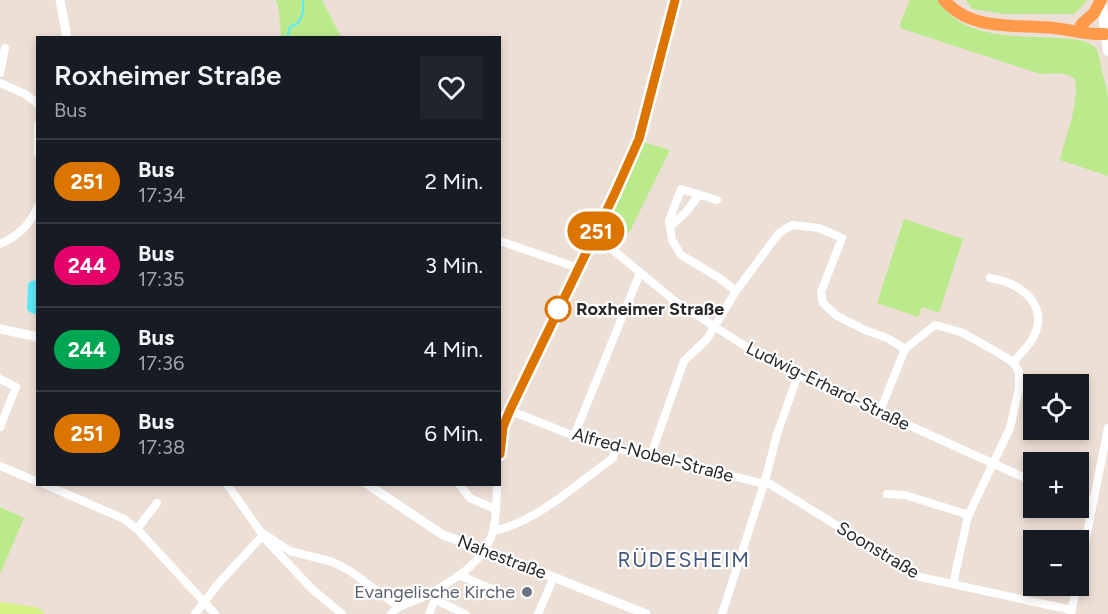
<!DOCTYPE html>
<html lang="de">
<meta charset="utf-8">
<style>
:root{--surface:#171b24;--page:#20242c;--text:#f1f3f6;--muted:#9ea1a6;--line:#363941}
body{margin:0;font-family:Figtree,sans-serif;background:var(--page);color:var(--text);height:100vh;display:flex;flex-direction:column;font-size:22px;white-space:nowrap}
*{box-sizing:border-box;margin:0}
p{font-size:20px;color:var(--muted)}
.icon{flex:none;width:33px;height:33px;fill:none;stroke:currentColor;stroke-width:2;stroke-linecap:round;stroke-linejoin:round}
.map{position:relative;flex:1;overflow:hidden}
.panel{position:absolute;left:36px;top:36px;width:465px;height:450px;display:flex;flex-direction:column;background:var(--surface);border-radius:0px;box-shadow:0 3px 9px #0003}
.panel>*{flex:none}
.badge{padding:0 12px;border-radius:20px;font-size:21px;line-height:39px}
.tools{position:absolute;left:1023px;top:374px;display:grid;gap:12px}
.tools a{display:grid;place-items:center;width:66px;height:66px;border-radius:0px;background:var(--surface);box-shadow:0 3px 9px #0003;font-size:30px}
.map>.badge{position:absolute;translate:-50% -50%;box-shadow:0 0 0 3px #fff}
.round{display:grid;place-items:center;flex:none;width:63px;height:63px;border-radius:0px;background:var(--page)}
.overview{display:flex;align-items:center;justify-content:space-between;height:102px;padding:0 18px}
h1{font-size:28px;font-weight:600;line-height:45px}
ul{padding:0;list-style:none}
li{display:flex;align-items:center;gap:18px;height:84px;padding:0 18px;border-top:2px solid var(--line)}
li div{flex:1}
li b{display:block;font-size:22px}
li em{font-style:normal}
li .badge{min-width:66px;font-weight:700;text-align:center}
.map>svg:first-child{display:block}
.green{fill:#bbea8c}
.pitch{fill:#d6f286}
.water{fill:#5cebfb}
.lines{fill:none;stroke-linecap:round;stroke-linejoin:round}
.stream{stroke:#5cebfb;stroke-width:2}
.minor{stroke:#fff;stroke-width:8}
.tertiary{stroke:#fff;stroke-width:9}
.secondary{stroke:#fff;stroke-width:10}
.trunk{stroke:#ff9a4b;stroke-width:12}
.line-casing{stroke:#fff;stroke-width:14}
.line{stroke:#db7500;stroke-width:9}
.stop-dot{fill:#fff;stroke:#db7500;stroke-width:3}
.worship-dot{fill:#6b7280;stroke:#fff;stroke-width:2}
.labels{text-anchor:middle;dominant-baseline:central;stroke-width:4.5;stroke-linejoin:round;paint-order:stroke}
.stop-label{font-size:18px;font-weight:bold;fill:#272727;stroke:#fff;text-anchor:start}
.street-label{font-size:18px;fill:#272727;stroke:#fff}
.worship-label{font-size:18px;fill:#5b616d;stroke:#fff;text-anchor:end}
.quarter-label{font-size:21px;letter-spacing:1.5px;fill:#43577c;stroke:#fff}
</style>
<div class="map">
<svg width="1108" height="614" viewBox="0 0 1108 614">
<rect width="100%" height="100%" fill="#ecdfd6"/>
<!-- green -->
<g class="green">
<path d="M276 0H322L341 37H281L279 11Z"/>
<path d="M910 0H938C970 57 1079 24 1096 49 1099 53 1100 62 1101 67 1103 77 1107 88 1108 98 1108 123 1108 150 1108 176L1060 160C1065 138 1080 101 1075 79 1059 69 1054 76 1037 73L900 28 901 21Z"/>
<path d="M966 0H1086V2L1074 14H1005L972 9Z"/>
<path d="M642 142 670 150 629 233 606 221Z"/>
<path d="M904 219 963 239 939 313 922 307 918 317 877 303Z"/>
<path d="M0 507 24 518 0 574Z"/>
</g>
<!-- pitch -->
<path class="pitch" d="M0 602 35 607 44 611 43 614H0Z"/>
<!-- water -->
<path class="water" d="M37 280 38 315 29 312 27 309 28 284 31 281Z"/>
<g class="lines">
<!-- stream -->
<path class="stream" d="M287 38 290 27 298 23 303 13V0"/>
<!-- minor -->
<g class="minor">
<path d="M0 73 5 48"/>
<path d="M0 83 25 94 38 104"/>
<path d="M38 125V154"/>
<path d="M717 200 681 189 669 221 672 240 681 255 718 277 736 291"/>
<path d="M671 226 687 211 699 195"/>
<path d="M500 241 578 268"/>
<path d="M0 244C18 236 30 225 38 206"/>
<path d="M607 245 676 302 756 353 798 375 1034 482"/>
<path d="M990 278C1022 283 1051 306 1032 340 1027 348 1019 355 1013 362"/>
<path d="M905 349 935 325 961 332 997 352 1013 362 1019 372V389L1010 428 968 516 953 584"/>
<path d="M0 379 16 387 0 427"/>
<path d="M509 410 574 436 615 448 651 455 764 484"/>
<path d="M880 411 905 349"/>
<path d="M574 436 640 273"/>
<path d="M500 454 503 427 509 410 615 193 639 139 675 0"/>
<path d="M651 455 684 361 707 339 736 291 779 233 792 225 819 228 842 238 821 292 823 303 837 316 865 330 887 338 905 349"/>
<path d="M0 466 38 482"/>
<path d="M765 481 920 577 1072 610"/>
<path d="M44 484 124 519 137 529 215 614"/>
<path d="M227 484 267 541 312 589 342 614"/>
<path d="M459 484 470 498 495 509"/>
<path d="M887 494 905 495 969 515"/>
<path d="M1078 499 1094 500"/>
<path d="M137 529 157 503"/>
<path d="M493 531C535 523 578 483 613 458L615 448"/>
<path d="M459 575 501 593"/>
<path d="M1078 578 1108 428"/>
<path d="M436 600 465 614"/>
<path d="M1071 613 1077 585"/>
<path d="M195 614 218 584 264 534 290 551 333 562 350 571 398 606"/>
<path d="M391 614C399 604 411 603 423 597 451 582 484 564 493 531 497 517 496 500 497 484"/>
<path d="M429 614 436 597"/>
<path d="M538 614 554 577"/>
<path d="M722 614 765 481 777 434 798 375"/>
</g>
<!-- tertiary -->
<g class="tertiary">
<path d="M60 0 67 38"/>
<path d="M0 329 38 337"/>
<path d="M367 484 443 535 498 555 646 614"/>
</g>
<!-- secondary -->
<path class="secondary" d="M1101 0 1108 51"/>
<!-- trunk -->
<g class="trunk">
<path d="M944 0C971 32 1017 24 1054 28 1072 30 1088 35 1105 34"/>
<path d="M1081 25 1094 13 1101 0"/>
</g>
</g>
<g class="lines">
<defs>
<path id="line" d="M500 454 503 427 510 410 615 193 639 139 675 0"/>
</defs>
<!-- line casing -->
<use href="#line" class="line-casing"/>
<!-- line -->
<use href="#line" class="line"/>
</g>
<!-- markers -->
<circle class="stop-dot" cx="558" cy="309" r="12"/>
<circle class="worship-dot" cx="527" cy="592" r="6"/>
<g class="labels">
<!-- stop labels -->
<g class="stop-label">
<text x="576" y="309">Roxheimer Straße</text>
</g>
<!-- street labels -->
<g class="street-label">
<text transform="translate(828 386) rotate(26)">Ludwig-Erhard-Straße</text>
<text transform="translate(653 455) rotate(15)">Alfred-Nobel-Straße</text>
<text transform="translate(878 550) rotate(31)">Soonstraße</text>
<text transform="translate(502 557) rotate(21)">Nahestraße</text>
</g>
<!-- worship labels -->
<g class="worship-label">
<text x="515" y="592">Evangelische Kirche</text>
</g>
<!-- quarter labels -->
<g class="quarter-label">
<text x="684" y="559">RÜDESHEIM</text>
</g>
</g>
</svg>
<div class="tools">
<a><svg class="icon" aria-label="locate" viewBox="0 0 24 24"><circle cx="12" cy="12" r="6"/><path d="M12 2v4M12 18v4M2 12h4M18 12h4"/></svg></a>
<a>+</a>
<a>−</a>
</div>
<b class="badge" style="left:596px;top:231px;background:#db7500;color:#fff">251</b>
<section class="panel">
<div class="overview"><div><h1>Roxheimer Straße</h1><p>Bus</p></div><a class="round"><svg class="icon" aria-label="heart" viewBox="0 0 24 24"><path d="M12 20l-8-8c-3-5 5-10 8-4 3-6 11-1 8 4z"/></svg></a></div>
<ul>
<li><span class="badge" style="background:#db7500;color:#fff">251</span><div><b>Bus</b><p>17:34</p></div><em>2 Min.</em></li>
<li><span class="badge" style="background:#e60069;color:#fff">244</span><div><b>Bus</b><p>17:35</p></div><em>3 Min.</em></li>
<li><span class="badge" style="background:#00a651;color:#fff">244</span><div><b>Bus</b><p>17:36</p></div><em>4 Min.</em></li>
<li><span class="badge" style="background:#db7500;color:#fff">251</span><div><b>Bus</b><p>17:38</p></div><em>6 Min.</em></li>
</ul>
</section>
</div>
